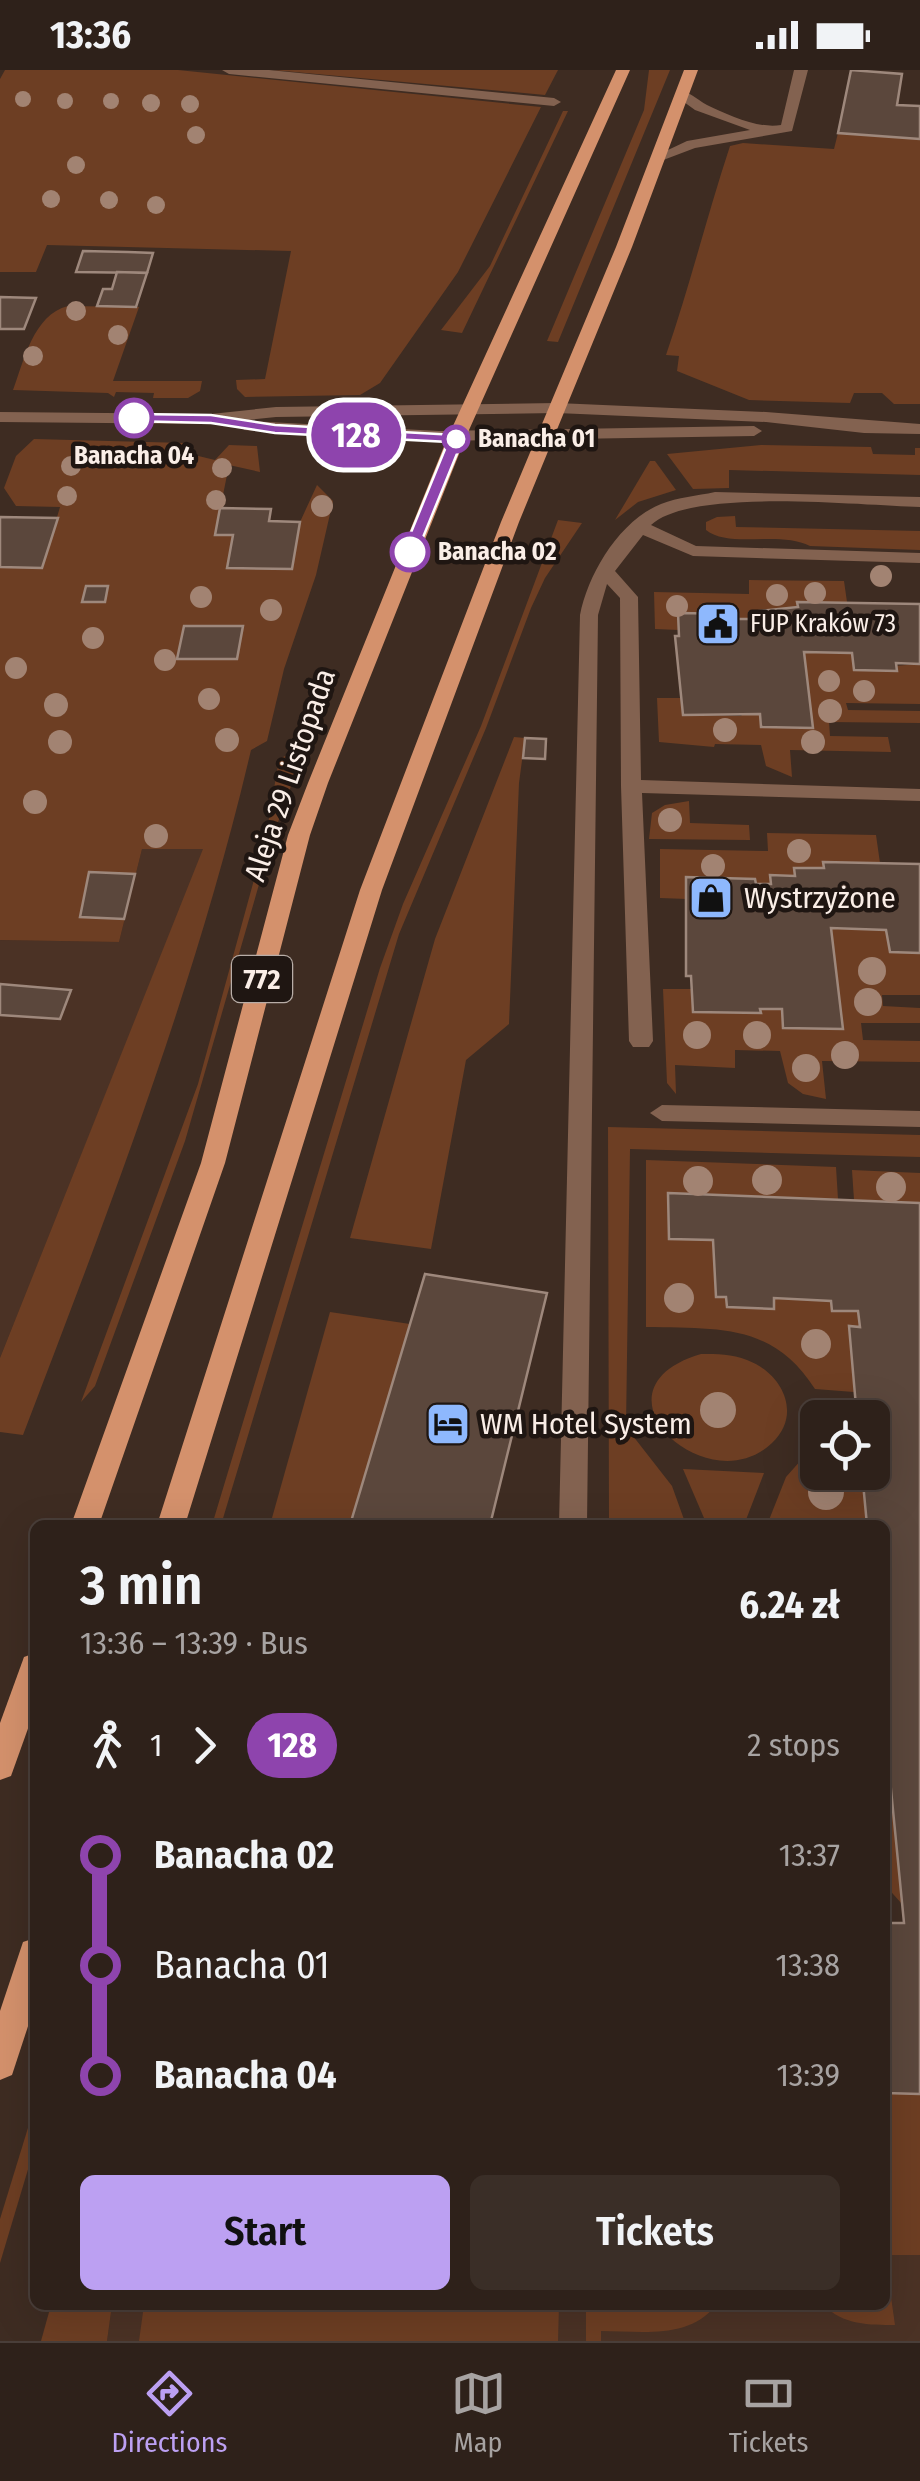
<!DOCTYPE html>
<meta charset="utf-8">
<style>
:root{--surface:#2e211a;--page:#3a2e27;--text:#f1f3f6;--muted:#a7a3a2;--line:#493e39;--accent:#bca0f2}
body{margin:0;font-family:"Fira Sans Condensed",sans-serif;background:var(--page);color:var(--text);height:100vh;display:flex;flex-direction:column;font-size:38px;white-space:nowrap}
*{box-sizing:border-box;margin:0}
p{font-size:32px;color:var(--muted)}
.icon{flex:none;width:55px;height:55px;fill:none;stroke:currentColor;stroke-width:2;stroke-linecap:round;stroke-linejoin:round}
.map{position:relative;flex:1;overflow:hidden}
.panel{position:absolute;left:30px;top:1450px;width:860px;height:790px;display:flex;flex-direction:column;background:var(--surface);border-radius:15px;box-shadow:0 10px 40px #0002,0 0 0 2px var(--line)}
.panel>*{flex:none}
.badge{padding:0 20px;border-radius:32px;font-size:35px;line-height:65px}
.fabs{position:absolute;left:800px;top:1330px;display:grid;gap:20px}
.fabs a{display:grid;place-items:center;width:90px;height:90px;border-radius:15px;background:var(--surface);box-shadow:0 10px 40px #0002,0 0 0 2px var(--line);font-size:50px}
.map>.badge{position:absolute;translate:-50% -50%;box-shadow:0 0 0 5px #fff}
.legs{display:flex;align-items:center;gap:15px;height:110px;padding:0 50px;font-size:32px}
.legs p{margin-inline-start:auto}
.headline{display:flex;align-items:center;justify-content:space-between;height:170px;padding:0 50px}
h1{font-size:55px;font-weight:600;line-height:75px}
.action{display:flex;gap:20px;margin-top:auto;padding:20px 50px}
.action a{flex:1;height:115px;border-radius:15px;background:var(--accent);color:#111;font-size:40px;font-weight:600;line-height:115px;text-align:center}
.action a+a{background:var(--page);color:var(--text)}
ul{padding:0 50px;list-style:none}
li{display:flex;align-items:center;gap:35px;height:110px;font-size:38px}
li i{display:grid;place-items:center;width:15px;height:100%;margin:0 12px;background:currentColor}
li i::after{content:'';width:25px;height:25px;margin:-12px;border:8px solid;border-radius:50%;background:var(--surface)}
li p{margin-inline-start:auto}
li:first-child i{background:linear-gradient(#0000 50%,currentColor 0)}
li:last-child i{background:linear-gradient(currentColor 50%,#0000 0)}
.status{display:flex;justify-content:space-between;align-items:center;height:70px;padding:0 50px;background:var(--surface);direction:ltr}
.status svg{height:28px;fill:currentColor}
.menu{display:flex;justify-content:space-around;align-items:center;height:140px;border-top:2px solid var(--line);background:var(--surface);font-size:28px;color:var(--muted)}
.menu a{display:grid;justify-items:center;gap:5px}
.menu .active{color:var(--accent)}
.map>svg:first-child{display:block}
.built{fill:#4b3225}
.green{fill:#6d3e23;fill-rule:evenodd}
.building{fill:#5b473c;stroke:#9e887c;stroke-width:2.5}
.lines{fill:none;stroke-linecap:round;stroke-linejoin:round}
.lane{fill:#836250;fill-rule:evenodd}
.street{fill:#836250;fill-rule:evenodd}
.primary{fill:#d4916c;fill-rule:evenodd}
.tree{fill:#a28372}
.line-1{fill:#8e44ad;stroke:#fff;stroke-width:2.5}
.stop-1-dot{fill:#fff;stroke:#8e44ad;stroke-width:5}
.labels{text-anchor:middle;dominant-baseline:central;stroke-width:9;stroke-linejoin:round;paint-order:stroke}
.far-stop-label{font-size:25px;font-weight:bold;fill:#faeee7;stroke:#1f1612;text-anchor:start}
.far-poi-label{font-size:25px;fill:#faeee7;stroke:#1f1612;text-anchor:start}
.shield{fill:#1f1612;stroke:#b8ada7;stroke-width:2.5}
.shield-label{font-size:28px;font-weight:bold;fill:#faeee7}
.street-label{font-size:30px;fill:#faeee7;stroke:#1f1612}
.poi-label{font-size:30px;fill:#faeee7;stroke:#1f1612;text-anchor:start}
</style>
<div class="status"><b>13:36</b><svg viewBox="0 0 49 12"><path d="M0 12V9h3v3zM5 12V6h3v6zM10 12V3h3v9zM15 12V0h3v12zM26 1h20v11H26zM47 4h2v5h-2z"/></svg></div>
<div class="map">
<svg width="920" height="2271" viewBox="0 0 920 2271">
<rect width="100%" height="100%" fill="#3e2c22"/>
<!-- built -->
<g class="built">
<path d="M142 779H204L0 1288V870L119 872Z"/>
<path d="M885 2121 920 2122V2271H107L112 2235H885Z"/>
</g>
<!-- green -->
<g class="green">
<path d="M5 0H178L541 37 458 202 380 313 360 325 245 327 237 319 236 310 265 309 291 181 47 175 36 202H0V9Z"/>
<path d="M273 0H558L545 25Z"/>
<path d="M649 0H670L558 272 547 271 644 40Z"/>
<path d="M563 41H568L462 263 441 260 490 196Z"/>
<path d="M838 63 920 69V334H894L882 323H854L850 333 749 330 677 301 679 286 666 285C690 215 707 146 730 76L743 73 834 79Z"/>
<path d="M68 236 139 237 113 311H202L200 321 188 328H153L154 323 116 322 114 327 108 323 13 320C24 291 33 245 68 236Z"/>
<path d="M34 369 185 373 190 384 215 390 229 375 257 376 260 402 229 395 215 465H233L227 497 292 499 300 452 317 415 333 431 316 505 284 599 267 671 251 680C196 915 109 1140 23 1365L0 1362V1288L203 779H142L119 872 0 870V497L42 498 60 437 16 436 4 418 16 386ZM184 556H242L237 589H178Z"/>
<path d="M761 375 871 377 873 384 915 385V378H920V405L729 400V418L693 419 667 384Z"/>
<path d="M650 391H655L676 420 638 432 615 450Z"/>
<path d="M735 446 736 457 920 461V480L810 476C779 460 730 479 706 460V452L717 447Z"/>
<path d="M558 450 582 453 545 508 531 538 486 658 399 864 221 1455H212L380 898 403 834 481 656Z"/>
<path d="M749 510 844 511 847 532H798V537L751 542V549H738L737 544 678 543 679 560 655 559 654 522 749 524Z"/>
<path d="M804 582 852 583 854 599 920 594V634L846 633 848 640 920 641V653L829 652 830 666 888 667 891 682 790 680 792 707 766 696 761 675 715 674 714 677 659 672 657 628H682L683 645 741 646Z"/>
<path d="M312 615H317L316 647 273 766 185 1071 95 1316 81 1332 198 1014 266 766 279 689 299 679Z"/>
<path d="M514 667 525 668 519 713 509 954 466 990 431 1179 350 1168 435 869Z"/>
<path d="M689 731 690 753 749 755 750 770 649 769 652 743 665 735Z"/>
<path d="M767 763 876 765 880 793 824 792V798L795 806 770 805 771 814H756L755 809 687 807V829L660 828V779L768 781Z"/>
<path d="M831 858 886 860 890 882 920 883V925H882L883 936 920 938V953H861L863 970 920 971V992L822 991 826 1029 803 1024 788 1013 780 981 735 980V998L675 995 676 1024 667 1013 663 919H692L694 942 760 943V939H782L784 958 842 959Z"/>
<path d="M608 1057 920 1065V1087L630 1079 626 1357 672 1416 686 1455H609Z"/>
<path d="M646 1090 836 1097 838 1129 669 1124 670 1169 713 1170 727 1237 774 1239V1228L831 1231 833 1241H858L860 1257H849L854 1322 815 1319C772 1252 717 1259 646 1257Z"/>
<path d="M852 1100 920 1103V1133L854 1130Z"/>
<path d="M330 1242 410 1254 350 1455H270Z"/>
<path d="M701 1284C717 1284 732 1284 747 1290 782 1303 803 1344 772 1373 707 1435 582 1319 701 1284Z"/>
<path d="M817 1352 818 1402 862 1403 867 1455H767L786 1407 810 1380Z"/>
<path d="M683 1399 764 1403 744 1455H707Z"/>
<path d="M885 1665H886L902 1834 885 1815Z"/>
<path d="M885 2023 920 2024V2185H885L895 2255C870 2255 842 2255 824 2235H885Z"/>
<path d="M35 2035V2076L0 2193V2149Z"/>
<path d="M51 2235H112L107 2271H41Z"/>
<path d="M144 2235H559L558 2271H139Z"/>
<path d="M586 2235H716C689 2270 640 2261 601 2261V2271H586Z"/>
</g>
<!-- building -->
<g class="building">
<path d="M851 0 902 4 897 35 920 36V69L838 63Z"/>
<path d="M83 181 128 182 153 183 147 203 76 202Z"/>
<path d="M117 202 147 203 136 237 97 236 103 219H112Z"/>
<path d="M0 227 36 228 24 259H0Z"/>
<path d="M220 438 271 439 269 451 300 452 292 499 227 498 233 465H215Z"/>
<path d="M0 447 58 448 42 498 0 497Z"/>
<path d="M86 516H108L105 532H82Z"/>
<path d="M797 532 920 534V594L896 593 897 601 854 600 852 583 804 582 813 658 761 657 760 644 683 645 675 566H679L678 543 738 544V549H751L750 542 798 537Z"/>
<path d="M184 556H243L237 589H177Z"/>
<path d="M525 668 546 669 545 689 523 688Z"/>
<path d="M823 792 920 794V883L890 882 886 860 831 858 843 959 783 958 782 939H760L761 943 693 942 691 906H686V807L755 809 756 814H771L770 805 795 806 794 798H824Z"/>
<path d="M89 802 135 804 124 849 80 847Z"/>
<path d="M0 914 71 920 60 949 0 945Z"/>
<path d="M668 1123 920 1133V2024L885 2023V1853H904L885 1658V1455H867L862 1402H872V1348H857L849 1256 860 1257 858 1241H832L831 1231 774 1228V1239L727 1237 726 1227H716L713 1170 669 1169Z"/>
<path d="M425 1204 547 1223 490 1455H350Z"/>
</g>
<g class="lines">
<!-- lane -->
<g class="lane">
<path d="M222 0H269L554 28 561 32 554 36 229 4Z"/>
<path d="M794 0H808L792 61 695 78 658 92 651 88 687 71 750 60 695 40 677 27V21C690 21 696 29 707 35 728 45 758 59 781 55Z"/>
<path d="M715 422 920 427V437C861 436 692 417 651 455L696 476 920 483V493L693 486 643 465 615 501 638 527 641 710 920 719V731L642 723 653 971 649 977H633L629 971 621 716 620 528 607 514 598 545 587 1455H559L580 545C588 504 619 451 661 434 678 427 697 426 715 422Z"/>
<path d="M662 1035 920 1041V1057L662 1051 650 1043Z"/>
</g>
<!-- street -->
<g class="street">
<path d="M557 333 766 342 920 354V364L864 363 766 352 557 343 276 347 211 354 0 352V342L211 344 276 337Z"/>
<path d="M250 351 439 361 754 356 762 361 754 366 439 371 244 360 242 356Z"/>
</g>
<!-- primary -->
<g class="primary">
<path d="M616 0H630L465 369 328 713 310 765 225 1093 99 1455H71L201 1093 288 765 308 713 447 369Z"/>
<path d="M684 0H698L632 177 519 452 382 820 185 1455H157L360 820 501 452 616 177Z"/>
<path d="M35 1583V1639L11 1706 0 1710V1653L24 1587Z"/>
<path d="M35 1868V1935L12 2005 0 2010V1941L23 1872Z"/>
</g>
</g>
<!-- trees -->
<g class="tree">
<circle cx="23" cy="29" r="8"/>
<circle cx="65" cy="31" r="8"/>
<circle cx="111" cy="31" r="8"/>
<circle cx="151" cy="33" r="9"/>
<circle cx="190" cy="34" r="9"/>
<circle cx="196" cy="65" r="9"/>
<circle cx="76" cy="95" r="9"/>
<circle cx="51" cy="129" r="9"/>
<circle cx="109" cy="130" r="9"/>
<circle cx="156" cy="135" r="9"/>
<circle cx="76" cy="241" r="10"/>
<circle cx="118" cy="265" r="10"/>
<circle cx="33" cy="286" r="10"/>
<circle cx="71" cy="396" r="10"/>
<circle cx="222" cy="398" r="10"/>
<circle cx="67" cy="426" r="10"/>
<circle cx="216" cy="430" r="10"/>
<circle cx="322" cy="436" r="11"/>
<circle cx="881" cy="506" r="11"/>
<circle cx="815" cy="523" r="11"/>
<circle cx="777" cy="525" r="11"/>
<circle cx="201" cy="527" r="11"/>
<circle cx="677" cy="536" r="11"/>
<circle cx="271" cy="540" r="11"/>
<circle cx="93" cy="568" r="11"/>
<circle cx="165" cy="590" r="11"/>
<circle cx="16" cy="598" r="11"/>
<circle cx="829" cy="611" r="11"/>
<circle cx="864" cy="621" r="11"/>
<circle cx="209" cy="629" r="11"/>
<circle cx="56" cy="635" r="12"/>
<circle cx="830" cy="641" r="12"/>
<circle cx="725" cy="660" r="12"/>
<circle cx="227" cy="670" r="12"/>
<circle cx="60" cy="672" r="12"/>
<circle cx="813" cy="672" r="12"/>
<circle cx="35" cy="732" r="12"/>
<circle cx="670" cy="750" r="12"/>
<circle cx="156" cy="766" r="12"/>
<circle cx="799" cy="781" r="12"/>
<circle cx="713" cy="796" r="12"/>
<circle cx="872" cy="901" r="14"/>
<circle cx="868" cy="932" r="14"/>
<circle cx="697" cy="965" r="14"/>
<circle cx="757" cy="965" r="14"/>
<circle cx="845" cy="985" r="14"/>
<circle cx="806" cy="998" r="14"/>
<circle cx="767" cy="1110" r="15"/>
<circle cx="698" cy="1111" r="15"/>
<circle cx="891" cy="1117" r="15"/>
<circle cx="679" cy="1228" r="15"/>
<circle cx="816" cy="1274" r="15"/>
<circle cx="718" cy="1340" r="18"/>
<circle cx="826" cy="1422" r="18"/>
</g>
<!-- line-1 -->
<path class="line-1" d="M134 344 211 345 275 355 456 365 463 369 417 482 410 486 403 482 448 372 275 363 211 353 129 351V345Z"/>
<!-- icons -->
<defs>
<symbol id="civic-square" viewBox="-11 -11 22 22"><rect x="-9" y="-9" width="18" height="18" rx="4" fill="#8eb8fd" stroke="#1f1612"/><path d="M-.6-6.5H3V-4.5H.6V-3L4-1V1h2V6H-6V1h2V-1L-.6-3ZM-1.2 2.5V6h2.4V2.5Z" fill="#111"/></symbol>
<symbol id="shop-square" viewBox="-11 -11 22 22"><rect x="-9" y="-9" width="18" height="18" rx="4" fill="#8eb8fd" stroke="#1f1612"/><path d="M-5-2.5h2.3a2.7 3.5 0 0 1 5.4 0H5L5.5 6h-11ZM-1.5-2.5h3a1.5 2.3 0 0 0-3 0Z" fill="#111"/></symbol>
<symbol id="hotel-square" viewBox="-11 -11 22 22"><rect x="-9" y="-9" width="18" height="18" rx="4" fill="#8eb8fd" stroke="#1f1612"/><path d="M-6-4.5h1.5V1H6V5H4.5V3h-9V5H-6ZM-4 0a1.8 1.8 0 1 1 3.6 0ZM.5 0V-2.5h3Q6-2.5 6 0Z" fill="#111"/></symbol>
</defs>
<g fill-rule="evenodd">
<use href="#civic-square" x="693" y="529" width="50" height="50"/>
<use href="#shop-square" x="686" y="803" width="50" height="50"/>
<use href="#hotel-square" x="423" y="1329" width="50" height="50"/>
</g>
<!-- markers -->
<g class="stop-1-dot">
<circle cx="134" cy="348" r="18"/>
<circle cx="456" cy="369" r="12"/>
<circle cx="410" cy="482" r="18"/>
</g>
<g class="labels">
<!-- far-stop labels -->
<g class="far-stop-label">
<text x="478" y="369">Banacha 01</text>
<text x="134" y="386" text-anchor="middle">Banacha 04</text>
<text x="438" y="482">Banacha 02</text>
</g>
<!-- far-poi labels -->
<g class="far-poi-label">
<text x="750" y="554">FUP Kraków 73</text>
</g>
<!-- shield labels -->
<rect class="shield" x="232" y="886" width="60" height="46" rx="8"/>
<g class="shield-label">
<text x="262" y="909">772</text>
</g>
<!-- street labels -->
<g class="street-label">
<text transform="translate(290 705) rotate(-71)">Aleja 29 Listopada</text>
</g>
<!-- poi labels -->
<g class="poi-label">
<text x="744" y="828">Wystrzyżone</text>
<text x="480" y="1354">WM Hotel System</text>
</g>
</g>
</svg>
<div class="fabs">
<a><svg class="icon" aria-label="locate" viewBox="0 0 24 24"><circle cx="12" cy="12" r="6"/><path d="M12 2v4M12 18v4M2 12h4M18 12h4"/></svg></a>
</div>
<b class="badge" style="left:356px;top:365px;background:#8e44ad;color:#fff">128</b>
<section class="panel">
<div class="headline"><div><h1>3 min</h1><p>13:36 – 13:39 · Bus</p></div><b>6.24 zł</b></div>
<div class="legs"><svg class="icon" aria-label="walk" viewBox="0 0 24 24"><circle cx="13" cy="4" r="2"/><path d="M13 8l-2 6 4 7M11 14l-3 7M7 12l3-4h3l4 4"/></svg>1<svg class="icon" aria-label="forward" viewBox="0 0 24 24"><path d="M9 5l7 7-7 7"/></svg><b class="badge" style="background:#8e44ad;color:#fff">128</b><p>2 stops</p></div>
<ul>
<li><i style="color:#8e44ad"></i><b>Banacha 02</b><p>13:37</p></li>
<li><i style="color:#8e44ad"></i><span>Banacha 01</span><p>13:38</p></li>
<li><i style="color:#8e44ad"></i><b>Banacha 04</b><p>13:39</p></li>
</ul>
<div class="action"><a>Start</a><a>Tickets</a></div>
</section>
</div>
<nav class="menu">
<a class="active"><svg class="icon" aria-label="directions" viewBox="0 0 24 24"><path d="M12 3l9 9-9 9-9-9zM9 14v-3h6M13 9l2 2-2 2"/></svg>Directions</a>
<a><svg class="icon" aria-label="map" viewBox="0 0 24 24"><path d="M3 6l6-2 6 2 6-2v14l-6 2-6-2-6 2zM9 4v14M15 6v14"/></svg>Map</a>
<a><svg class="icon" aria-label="tickets" viewBox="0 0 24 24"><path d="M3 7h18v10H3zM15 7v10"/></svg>Tickets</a>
</nav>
